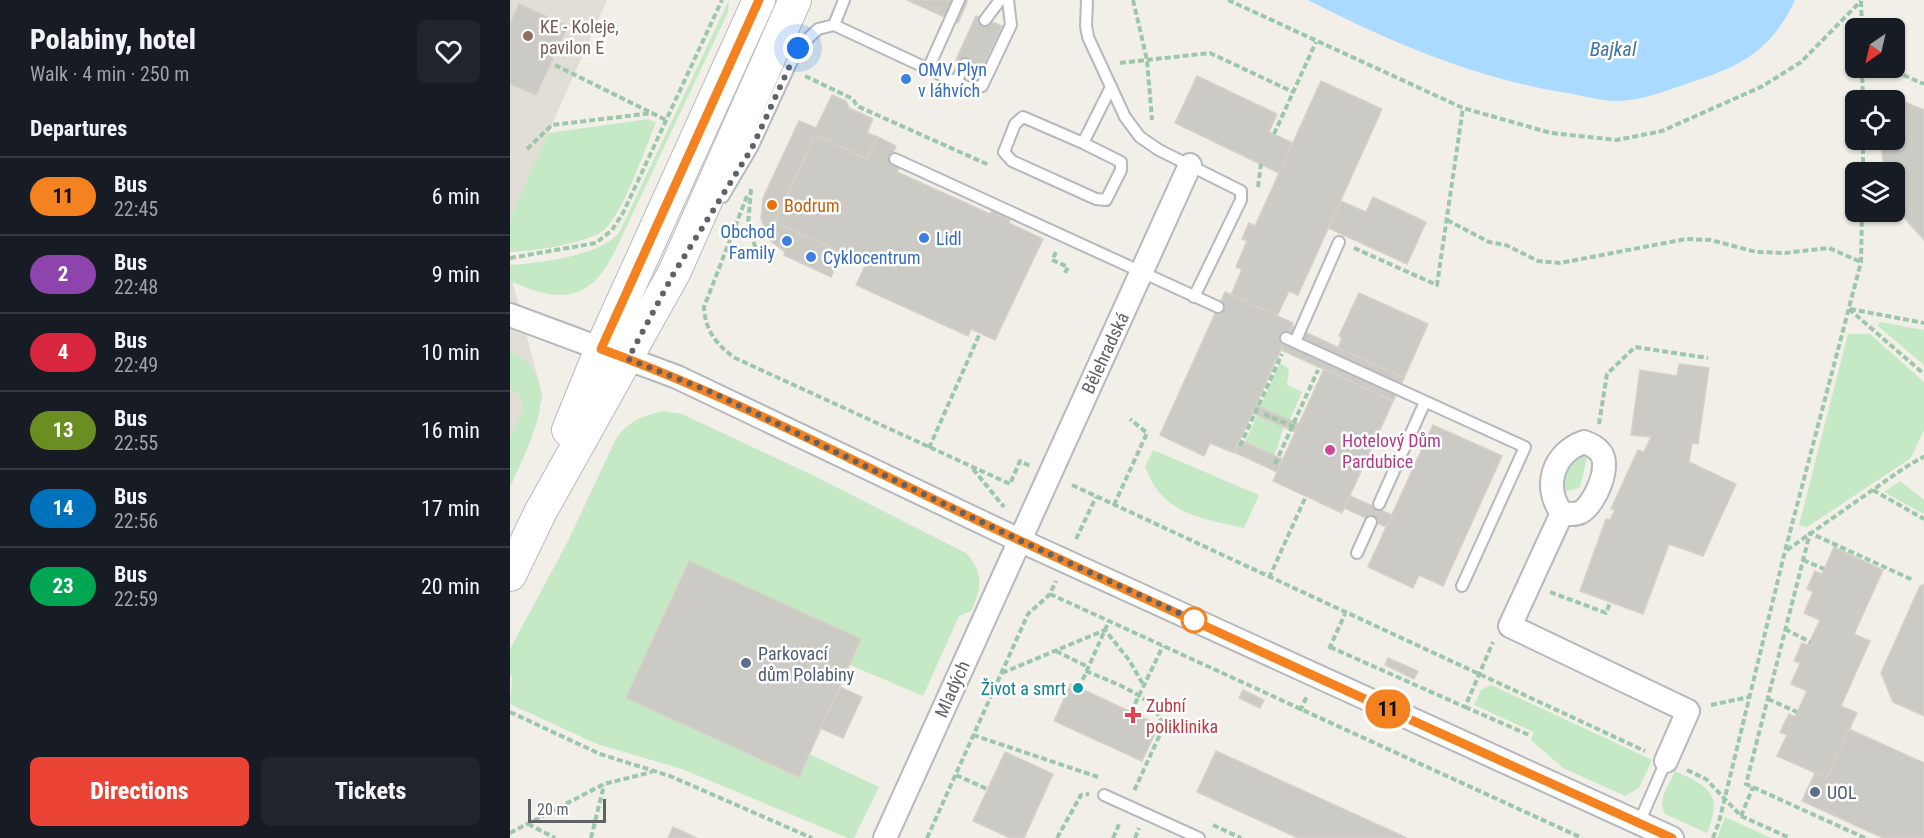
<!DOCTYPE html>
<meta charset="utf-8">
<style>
:root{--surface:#171b24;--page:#20242c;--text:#f1f3f6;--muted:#9ea1a6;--line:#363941;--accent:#ea4335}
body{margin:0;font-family:"Roboto Condensed",sans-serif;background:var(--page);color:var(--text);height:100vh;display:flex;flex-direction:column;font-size:22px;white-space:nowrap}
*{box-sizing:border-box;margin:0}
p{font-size:20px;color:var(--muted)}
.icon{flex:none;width:33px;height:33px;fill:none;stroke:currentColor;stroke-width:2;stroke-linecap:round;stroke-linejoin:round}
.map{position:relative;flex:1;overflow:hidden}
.side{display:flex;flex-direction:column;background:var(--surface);width:510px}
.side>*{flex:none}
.badge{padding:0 12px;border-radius:20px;font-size:21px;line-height:39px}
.needle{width:39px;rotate:214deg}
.tools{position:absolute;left:1335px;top:18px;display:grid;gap:12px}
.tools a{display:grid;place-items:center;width:60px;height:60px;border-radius:9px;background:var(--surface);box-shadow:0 2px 4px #0004;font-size:30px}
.scale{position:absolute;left:18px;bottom:15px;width:78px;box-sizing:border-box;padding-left:6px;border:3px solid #5f6368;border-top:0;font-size:16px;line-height:21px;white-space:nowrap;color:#5f6368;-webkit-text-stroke:4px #fff;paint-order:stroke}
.you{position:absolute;width:30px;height:30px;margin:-15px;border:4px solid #fff;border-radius:50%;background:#1a73e8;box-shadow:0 0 0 9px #1a73e833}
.map>.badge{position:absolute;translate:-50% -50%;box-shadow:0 0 0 3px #fff}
h2{padding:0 30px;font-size:22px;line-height:54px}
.round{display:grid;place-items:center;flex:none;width:63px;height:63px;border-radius:9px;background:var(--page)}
.head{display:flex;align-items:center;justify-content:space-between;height:102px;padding:0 30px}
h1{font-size:28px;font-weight:800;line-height:45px}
.button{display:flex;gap:12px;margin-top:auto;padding:12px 30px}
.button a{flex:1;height:69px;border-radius:9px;background:var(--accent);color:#fff;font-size:24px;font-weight:800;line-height:69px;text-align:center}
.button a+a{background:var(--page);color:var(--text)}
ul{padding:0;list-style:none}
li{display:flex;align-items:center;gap:18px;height:78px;padding:0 30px;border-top:2px solid var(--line)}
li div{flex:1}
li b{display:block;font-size:22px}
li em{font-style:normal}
li .badge{min-width:66px;font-weight:700;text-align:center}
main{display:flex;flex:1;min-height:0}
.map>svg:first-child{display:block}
.education{fill:#e1ded6}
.green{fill:#c5e8c5}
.water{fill:#aadaff}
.building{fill:#cccac5;stroke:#d6d1c6;stroke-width:1.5}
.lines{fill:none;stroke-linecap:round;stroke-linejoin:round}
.lane-casing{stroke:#b5b8bc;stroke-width:14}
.street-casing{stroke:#b5b8bc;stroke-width:26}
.secondary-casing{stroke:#b6babf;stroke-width:34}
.path{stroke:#9cc7a9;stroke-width:4;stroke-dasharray:6 3;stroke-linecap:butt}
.lane{stroke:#fff;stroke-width:10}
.street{stroke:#fff;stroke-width:22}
.secondary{stroke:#fff;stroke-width:32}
.line-casing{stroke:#fff;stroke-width:14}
.line{stroke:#f58220;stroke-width:9}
.walk{stroke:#5f6368;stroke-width:6;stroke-dasharray:0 10.8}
.education-dot{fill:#8d6e63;stroke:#fff;stroke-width:2}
.shop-dot{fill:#3f7fe0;stroke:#fff;stroke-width:2}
.food-dot{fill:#e8710a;stroke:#fff;stroke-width:2}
.hotel-dot{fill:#d1479c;stroke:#fff;stroke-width:2}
.stop-dot{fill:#fff;stroke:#f58220;stroke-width:3}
.service-dot{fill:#5c6f8a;stroke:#fff;stroke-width:2}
.culture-dot{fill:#0f9aa8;stroke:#fff;stroke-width:2}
.health-dot{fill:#e0444e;stroke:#fff;stroke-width:2}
.labels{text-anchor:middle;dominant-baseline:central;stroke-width:5;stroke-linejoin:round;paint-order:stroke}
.education-label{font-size:18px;fill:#785e54;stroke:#fff;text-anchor:start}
.shop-label{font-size:18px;fill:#366cbe;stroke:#fff;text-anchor:start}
.food-label{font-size:18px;fill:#c56008;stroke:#fff;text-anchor:start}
.street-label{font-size:18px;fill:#5f6368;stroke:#fff}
.hotel-label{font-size:18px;fill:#b23c85;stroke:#fff;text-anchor:start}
.service-label{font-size:18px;fill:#4e5e75;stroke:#fff;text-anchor:start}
.culture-label{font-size:18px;fill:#0d838f;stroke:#fff;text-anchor:end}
.health-label{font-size:18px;fill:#be3a42;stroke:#fff;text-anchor:start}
.water-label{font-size:20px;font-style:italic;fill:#4174aa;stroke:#fff}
</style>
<main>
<section class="side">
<div class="head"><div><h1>Polabiny, hotel</h1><p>Walk · 4 min · 250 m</p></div><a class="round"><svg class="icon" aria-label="heart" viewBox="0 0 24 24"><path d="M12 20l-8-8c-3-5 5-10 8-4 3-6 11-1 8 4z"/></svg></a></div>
<h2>Departures</h2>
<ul>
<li><span class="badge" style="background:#f58220;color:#111">11</span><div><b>Bus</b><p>22:45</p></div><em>6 min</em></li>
<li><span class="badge" style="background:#8e44ad;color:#fff">2</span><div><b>Bus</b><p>22:48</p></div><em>9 min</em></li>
<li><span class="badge" style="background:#d7263d;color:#fff">4</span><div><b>Bus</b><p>22:49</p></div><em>10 min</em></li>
<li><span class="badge" style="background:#6b8e23;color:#fff">13</span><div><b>Bus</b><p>22:55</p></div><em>16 min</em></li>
<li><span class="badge" style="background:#0072bc;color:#fff">14</span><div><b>Bus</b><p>22:56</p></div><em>17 min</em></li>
<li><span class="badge" style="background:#00a651;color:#fff">23</span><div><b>Bus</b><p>22:59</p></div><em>20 min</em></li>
</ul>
<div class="button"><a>Directions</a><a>Tickets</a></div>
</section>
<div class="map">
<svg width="1414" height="838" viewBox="0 0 1414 838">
<rect width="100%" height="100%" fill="#f1efe8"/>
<!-- education -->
<g class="education">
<path d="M0 0H97L0 219Z"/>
<path d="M0 272 33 398 0 472Z"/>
</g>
<!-- green -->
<g class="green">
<path d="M219 0 218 12 104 253C78 304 48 302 0 281V265C30 263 89 256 109 233Z"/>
<path d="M139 119 146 123C135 148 113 214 94 230 79 243 20 252 0 252V219L38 133Z"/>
<path d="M1370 322 1414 330V365L1368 326Z"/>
<path d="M1338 334H1360L1414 382V430L1401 458 1297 527 1289 525Z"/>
<path d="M0 351C59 379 18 445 0 488V437L13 409 10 396 0 389Z"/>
<path d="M770 363 779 369 777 385 792 392 780 420 750 407Z"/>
<path d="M153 411 172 414 300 474 456 553C474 571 472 589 461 611L449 616 413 696 340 665 351 639 178 561 116 698 288 777 299 754 369 787 344 838H338L172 769 87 744 0 704 2 676 0 675V649L57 543 105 441C116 422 132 416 153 411Z"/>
<path d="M747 416 774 427 764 456 735 442Z"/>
<path d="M643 450 749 495 734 528C705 522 668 516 649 492 643 485 639 475 635 467Z"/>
<path d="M1070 453 1078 454 1070 487 1052 493 1054 467Z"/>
<path d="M1390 481 1414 500V514L1374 492Z"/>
<path d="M981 685 1142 760 1129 788 1115 796 1053 768 1021 740 1024 732 964 705 971 690Z"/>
<path d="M1165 771C1200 787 1213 794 1197 833L1155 814C1147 799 1159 785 1165 771Z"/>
<path d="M1215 817 1261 838H1207Z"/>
</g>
<!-- water -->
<path class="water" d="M798 0H1285C1263 47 1235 65 1187 80 1160 89 1131 102 1103 101 1090 100 1076 97 1063 94 969 80 882 43 798 0Z"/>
<!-- building -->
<g class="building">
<path d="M397 0H458L448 23Z"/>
<path d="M9 4 58 26 26 95 0 84V24Z"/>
<path d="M466 16 492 26 470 73 446 60Z"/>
<path d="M687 76 767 114 759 132 783 143 769 173 665 123Z"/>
<path d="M811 81 872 109 788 295 779 291 767 316 721 295 732 269 726 267 737 241 732 239 739 223 745 226Z"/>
<path d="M322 95 336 101 339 108 363 119 357 133 368 137 357 159 305 135 265 222 332 253 321 277 274 255 275 252 258 239 251 218 253 198 289 121 306 128Z"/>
<path d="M1381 96 1414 110V240L1392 215 1384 203V172H1374L1371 140H1384V100H1380Z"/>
<path d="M305 135 357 159 368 137 386 146 379 162 390 167 387 172 480 214 482 211 500 220 499 223 533 239 485 340 461 329 458 336 346 285 356 264 265 222Z"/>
<path d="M863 197 916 222 897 264 818 228 831 201 856 212Z"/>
<path d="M715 292 783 323 724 453 700 443 694 456 650 435Z"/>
<path d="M849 293 918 324 894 378 828 348 832 338 829 336Z"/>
<path d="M782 326 894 378 883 401 771 350Z"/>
<path d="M1169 364 1199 368 1188 444 1182 443 1179 462 1226 484 1193 556 1159 544 1133 614 1070 591 1096 519 1100 520 1105 510 1101 509 1128 450 1134 452 1141 437 1121 435 1130 370 1167 376Z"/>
<path d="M814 369 883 401 832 513 763 481Z"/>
<path d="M746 405 789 424 785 432 742 413Z"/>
<path d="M923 425 992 456 933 586 909 575 903 588 858 567Z"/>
<path d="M730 440 772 459 767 472 724 452Z"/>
<path d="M840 496 882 515 876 527 834 508Z"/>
<path d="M1324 547 1373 570 1344 634 1360 641 1331 706 1347 713 1317 778 1267 756 1277 735 1270 732 1279 714 1285 717 1297 691 1281 684 1290 663 1284 661 1292 643 1298 645 1310 620 1294 613 1303 592 1297 589 1305 571 1312 574Z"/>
<path d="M179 561 351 639 289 777 116 698Z"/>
<path d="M1414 584V716L1383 702 1371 673 1410 586Z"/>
<path d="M878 658 908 671 904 679 875 665Z"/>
<path d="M561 684 649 725 632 761 544 721Z"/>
<path d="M330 687 352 697 333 738 310 728Z"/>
<path d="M733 690 754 700 750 708 729 698Z"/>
<path d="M1339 729 1414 763V838H1373L1292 801 1305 773 1317 778Z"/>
<path d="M706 751 897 838H788L687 792Z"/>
<path d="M495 752 543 774 514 838H500L463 821Z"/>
<path d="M163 827 187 838H158Z"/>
</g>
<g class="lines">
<defs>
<g id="lane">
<path d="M577 0 576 26 578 37 615 117 630 137 649 150 731 191V200L684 297"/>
<path d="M475 20 490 0"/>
<path d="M324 25 459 88 472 86 501 25 498 0"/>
<path d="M418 69 449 0"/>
<path d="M446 82 455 64"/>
<path d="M573 143 513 117 505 124 494 152 502 161 586 199 596 200 611 170V162L573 143 601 87"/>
<path d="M385 159 708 307"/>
<path d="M213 197 242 148 288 48 308 29 324 25 334 0"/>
<path d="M776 338 1015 447 952 586"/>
<path d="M785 342 829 242"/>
<path d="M869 504 915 402"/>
<path d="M847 553 861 522"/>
<path d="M594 795 689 838"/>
<path d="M1129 823 1156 761"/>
</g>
<g id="street">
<path d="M0 315 167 377 509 540 1162 838"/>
<path d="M1052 513C1059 514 1065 515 1071 512 1085 504 1102 465 1090 452 1086 447 1080 444 1074 442 1043 453 1032 487 1052 513L1000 626 1178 711 1156 761"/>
<path d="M375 838 680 165"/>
</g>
<g id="secondary">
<path d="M58 430 91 349 249 0"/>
<path d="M0 575 31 511 164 273 285 0"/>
</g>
</defs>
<!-- lane casing -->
<use href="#lane" class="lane-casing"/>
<!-- street casing -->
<use href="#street" class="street-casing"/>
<!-- secondary casing -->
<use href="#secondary" class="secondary-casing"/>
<!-- path -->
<g class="path">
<path d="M623 0 637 60 642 120"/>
<path d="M718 0 953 108 1041 133 1107 140 1152 131 1253 86 1291 62 1351 1"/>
<path d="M1351 1 1352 28"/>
<path d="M610 63 700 53 783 92"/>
<path d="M45 65 156 120"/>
<path d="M1352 68 1353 100"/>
<path d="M1377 68 1414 84"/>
<path d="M295 76 343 99 347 106 479 165"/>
<path d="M764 134 806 42"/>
<path d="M17 149 42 125 143 113"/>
<path d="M1353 172V140"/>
<path d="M748 187 751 164"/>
<path d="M241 189 238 225 250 261"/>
<path d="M237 196 194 307C195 331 207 345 225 358L500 484 510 461 520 466"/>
<path d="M937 220 979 242 996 245 1028 261 1050 263 1176 239 1201 240 1246 252 1275 253 1319 248 1351 262"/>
<path d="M844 248 927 285 953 108"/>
<path d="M546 252 542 260 558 267 554 275"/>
<path d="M0 258 86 243 102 230 113 213 212 0"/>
<path d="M1339 309 1414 374"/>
<path d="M1340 309 1414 323"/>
<path d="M754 414 787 428"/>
<path d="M1089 424 1097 374 1125 347 1198 358"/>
<path d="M730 446 772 354"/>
<path d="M419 448 470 333"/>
<path d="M765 464 808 370"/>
<path d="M463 469 494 507"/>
<path d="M562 485 1135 751"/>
<path d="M1363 490 1414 519"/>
<path d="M604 505 637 433 620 419"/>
<path d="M566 539 586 497"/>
<path d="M1277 550 1394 468 1413 457 1414 459"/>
<path d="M1293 560 1314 569"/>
<path d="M759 578 796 496"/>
<path d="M1040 592 1096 613 1100 603"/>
<path d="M540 594 1072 838"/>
<path d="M1275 629 1300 642"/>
<path d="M820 647 955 707 983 642"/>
<path d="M819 649 835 614"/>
<path d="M546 651 578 667"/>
<path d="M576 671C600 682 653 697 652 730L624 791"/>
<path d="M492 673 595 630 619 660 634 686"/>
<path d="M569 688 599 621"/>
<path d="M1258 699 1287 712"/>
<path d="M1201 705 1239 697"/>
<path d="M955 707 1019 735"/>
<path d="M790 711 797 696"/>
<path d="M0 712 90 754 160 776 302 838"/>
<path d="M621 712 653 646"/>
<path d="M463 735 588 777"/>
<path d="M1177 770 1196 779 1231 816 1280 838"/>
<path d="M446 775 477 789"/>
<path d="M1231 816 1243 787"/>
<path d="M18 824 45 838"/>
<path d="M703 825 731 838"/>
<path d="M0 833 94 784 142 772"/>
<path d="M81 838 94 785"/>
<path d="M417 838 518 614 540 594 546 581"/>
<path d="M547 838 571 795 579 794"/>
<path d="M603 838 610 822"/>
<path d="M625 838 629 828"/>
<path d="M1203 838 1209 822 1275 551 1351 262 1352 212"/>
<path d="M1355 838 1236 784 1300 533 1403 580"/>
</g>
<!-- lane -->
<use href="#lane" class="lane"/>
<!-- street -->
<use href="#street" class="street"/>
<!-- secondary -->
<use href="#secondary" class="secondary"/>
</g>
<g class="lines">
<defs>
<path id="line" d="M249 0 91 349C236 402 371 476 511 541 727 642 945 740 1162 838"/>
</defs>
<!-- line casing -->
<use href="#line" class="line-casing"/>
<!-- line -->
<use href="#line" class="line"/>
<!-- walk -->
<path class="walk" d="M288 48 242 148 164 273 118 359 201 392 509 540 691 623 684 620"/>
</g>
<!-- markers -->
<circle class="education-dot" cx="18" cy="36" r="6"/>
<g class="shop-dot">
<circle cx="396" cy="79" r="6"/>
<circle cx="414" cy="238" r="6"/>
<circle cx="277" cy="241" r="6"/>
<circle cx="301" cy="257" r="6"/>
</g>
<circle class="food-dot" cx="262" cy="205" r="6"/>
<circle class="hotel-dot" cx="820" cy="450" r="6"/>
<circle class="stop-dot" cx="684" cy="620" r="12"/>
<g class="service-dot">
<circle cx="236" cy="663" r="6"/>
<circle cx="1305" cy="792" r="6"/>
</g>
<circle class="culture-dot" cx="568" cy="688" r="6"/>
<path class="health-dot" d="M620 706h6v6h6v6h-6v6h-6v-6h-6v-6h6z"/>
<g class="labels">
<!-- education labels -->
<g class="education-label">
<text x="30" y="26">KE - Koleje,<tspan x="30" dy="21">pavilon E</tspan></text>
</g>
<!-- shop labels -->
<g class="shop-label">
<text x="408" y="69">OMV Plyn<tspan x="408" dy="21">v láhvích</tspan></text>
<text x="265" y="231" text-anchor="end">Obchod<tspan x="265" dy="21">Family</tspan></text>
<text x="426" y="238">Lidl</text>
<text x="313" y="257">Cyklocentrum</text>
</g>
<!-- food labels -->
<g class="food-label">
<text x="274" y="205">Bodrum</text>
</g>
<!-- street labels -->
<g class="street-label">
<text transform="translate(595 353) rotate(-65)">Bělehradská</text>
<text transform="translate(442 689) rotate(-66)">Mladých</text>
</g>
<!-- hotel labels -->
<g class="hotel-label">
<text x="832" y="440">Hotelový Dům<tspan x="832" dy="21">Pardubice</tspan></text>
</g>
<!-- service labels -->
<g class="service-label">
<text x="248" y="653">Parkovací<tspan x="248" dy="21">dům Polabiny</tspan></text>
<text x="1317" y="792">UOL</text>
</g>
<!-- culture labels -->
<g class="culture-label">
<text x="556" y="688">Život a smrt</text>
</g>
<!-- health labels -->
<g class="health-label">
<text x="636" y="705">Zubní<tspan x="636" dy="21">poliklinika</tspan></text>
</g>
<!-- water labels -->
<g class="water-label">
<text x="1103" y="49">Bajkal</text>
</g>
</g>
</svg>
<div class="tools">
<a><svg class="needle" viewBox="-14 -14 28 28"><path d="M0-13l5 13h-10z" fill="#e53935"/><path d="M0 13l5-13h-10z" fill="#9ea1a6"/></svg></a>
<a><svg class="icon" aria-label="locate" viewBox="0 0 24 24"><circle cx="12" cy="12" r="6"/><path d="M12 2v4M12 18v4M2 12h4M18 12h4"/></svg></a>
<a><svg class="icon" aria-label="layers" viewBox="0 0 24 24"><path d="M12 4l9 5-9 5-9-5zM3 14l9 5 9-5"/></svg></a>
</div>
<div class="scale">20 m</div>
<div class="you" style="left:288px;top:48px"></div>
<b class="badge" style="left:878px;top:709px;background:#f58220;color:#111">11</b>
</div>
</main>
